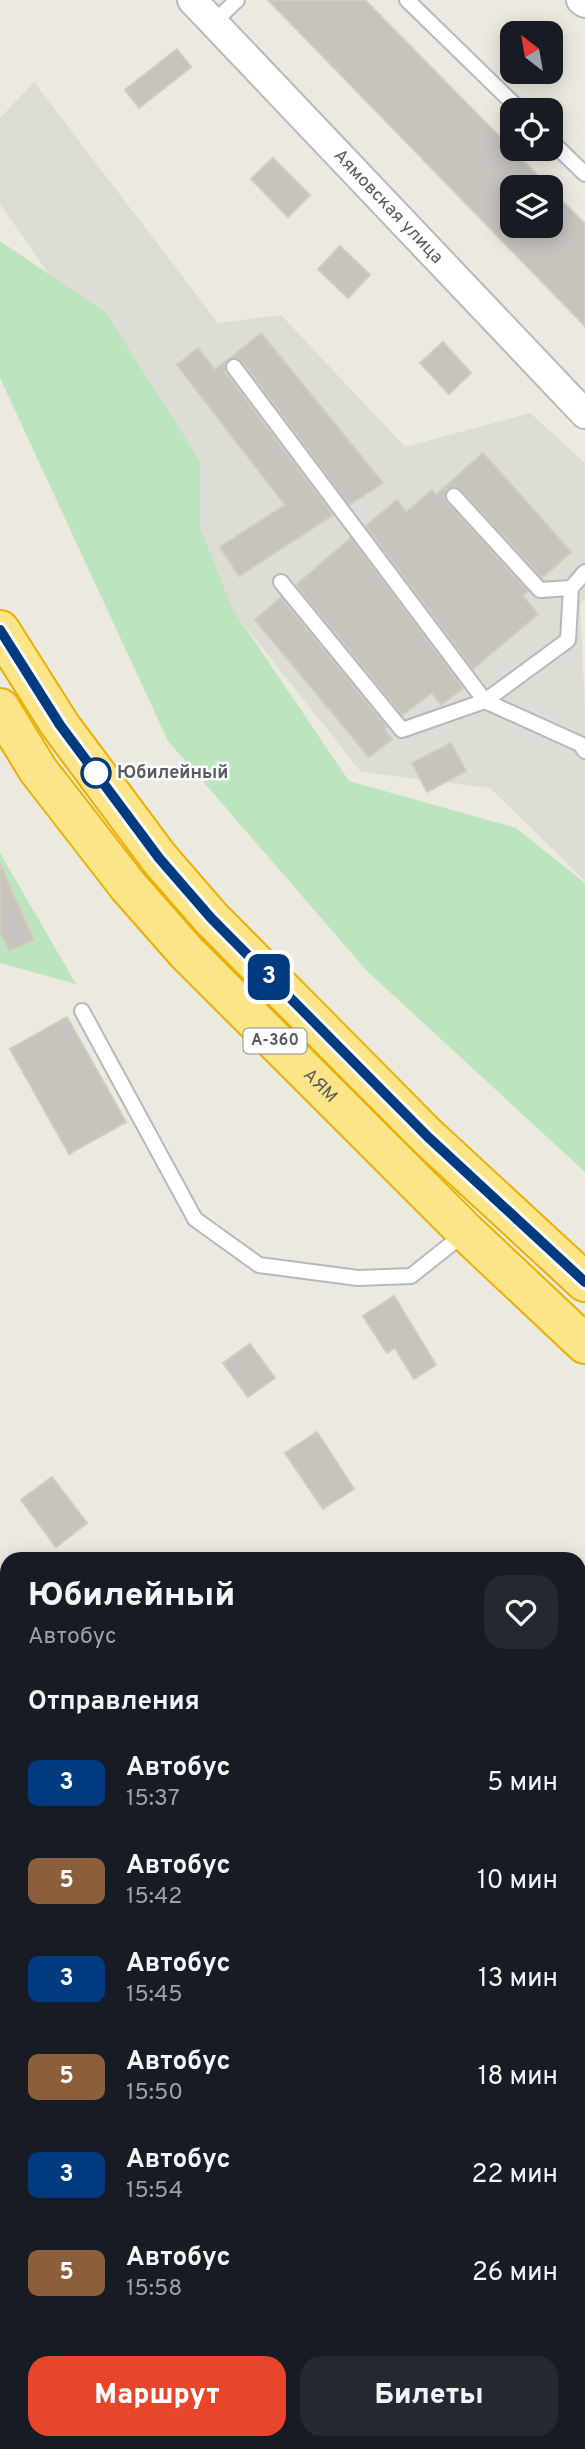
<!DOCTYPE html>
<html lang="ru">
<meta charset="utf-8">
<style>
:root{--surface:#171b24;--page:#242831;--text:#f1f3f6;--muted:#9ea1a6;--accent:#e8452b}
body{margin:0;font-family:Overpass,sans-serif;background:var(--page);color:var(--text);height:100vh;display:flex;flex-direction:column;font-size:26px;white-space:nowrap}
*{box-sizing:border-box;margin:0}
p{font-size:23px;color:var(--muted)}
.icon{flex:none;width:38px;height:38px;fill:none;stroke:currentColor;stroke-width:2;stroke-linecap:round;stroke-linejoin:round}
.map{position:relative;flex:1;overflow:hidden}
.drawer{position:absolute;left:0px;top:1552px;width:586px;height:898px;display:flex;flex-direction:column;background:var(--surface);border-radius:21px 21px 0 0;box-shadow:0 4px 18px #0003}
.drawer>*{flex:none}
.badge{padding:0 14px;border-radius:10px;font-size:24px;line-height:46px}
.needle{width:46px;rotate:329deg}
.fabs{position:absolute;left:500px;top:21px;display:grid;gap:14px}
.fabs a{display:grid;place-items:center;width:63px;height:63px;border-radius:14px;background:var(--surface);box-shadow:0 4px 18px #0003;font-size:35px}
.map>.badge{position:absolute;translate:-50% -50%;box-shadow:0 0 0 4px #fff}
h2{padding:0 28px;font-size:26px;line-height:63px}
.round{display:grid;place-items:center;flex:none;width:74px;height:74px;border-radius:21px;background:var(--page)}
.summary{display:flex;align-items:center;justify-content:space-between;height:119px;padding:0 28px}
h1{font-size:33px;font-weight:800;line-height:52px}
.action{display:flex;gap:14px;margin-top:auto;padding:14px 28px}
.action a{flex:1;height:80px;border-radius:21px;background:var(--accent);color:#fff;font-size:28px;font-weight:800;line-height:80px;text-align:center}
.action a+a{background:var(--page);color:var(--text)}
ul{padding:0;list-style:none}
li{display:flex;align-items:center;gap:21px;height:98px;padding:0 28px}
li div{flex:1}
li b{display:block;font-size:26px}
li em{font-style:normal}
li .badge{min-width:77px;font-weight:700;text-align:center}
.map>svg:first-child{display:block}
.industrial{fill:#dddcd5}
.green{fill:#bce4bf}
.building{fill:#c7c4be;stroke:#d1ccbf;stroke-width:2}
.lines{fill:none;stroke-linecap:round;stroke-linejoin:round}
.lane-casing{stroke:#b6b8bd;stroke-width:18}
.street-casing{stroke:#b6b8bd;stroke-width:32}
.highway-casing{stroke:#ebb002;stroke-width:42}
.lane{stroke:#fff;stroke-width:14}
.street{stroke:#fff;stroke-width:28}
.highway{stroke:#fce588;stroke-width:38}
.line-casing{stroke:#fff;stroke-width:16}
.line{stroke:#003b80;stroke-width:10}
.stop-dot{fill:#fff;stroke:#003b80;stroke-width:3.5}
.labels{text-anchor:middle;dominant-baseline:central;stroke-width:5;stroke-linejoin:round;paint-order:stroke}
.shield{fill:#fff;stroke:#8b8d90;stroke-width:2}
.shield-label{font-size:16px;font-weight:bold;fill:#595c61}
.street-label{font-size:18px;fill:#595c61;stroke:#fff}
.stop-label{font-size:18px;font-weight:bold;fill:#595c61;stroke:#fff;text-anchor:start}
</style>
<div class="map">
<svg width="585" height="2449" viewBox="0 0 585 2449">
<rect width="100%" height="100%" fill="#eceae0"/>
<!-- industrial -->
<path class="industrial" d="M34 82 218 323 281 315 405 447 530 413 585 463V598L580 604 585 710V881L490 788 361 772 204 574 178 460 0 204V118Z"/>
<!-- green -->
<g class="green">
<path d="M0 241 106 313 200 461V528L232 608 349 781 516 828 585 883V1172L367 971 168 741 0 378Z"/>
<path d="M0 853 76 984 0 963Z"/>
</g>
<!-- building -->
<g class="building">
<path d="M268 0H365L549 187H513V226H551V190L585 224V326Z"/>
<path d="M177 49 191 67 139 108 125 90Z"/>
<path d="M273 158 310 195 288 217 251 179Z"/>
<path d="M340 246 370 275 348 298 318 269Z"/>
<path d="M261 333 383 483 349 505 242 361 237 358 229 359Z"/>
<path d="M443 342 471 373 449 394 420 363Z"/>
<path d="M198 348 215 370 227 360 224 367 226 373 333 515 239 576 220 547 285 505 177 365Z"/>
<path d="M483 453 571 552 542 578 461 490 453 487 447 489 445 497 447 502 528 591 523 596 538 614 473 669 366 526 397 500 406 512 432 490 436 495Z"/>
<path d="M351 538 463 688 441 705 432 693 402 715 296 585Z"/>
<path d="M281 597 387 727 384 729 392 739 369 757 255 620Z"/>
<path d="M451 743 466 771 427 792 412 763Z"/>
<path d="M0 864 34 940 9 951 0 932Z"/>
<path d="M67 1017 126 1122 69 1154 10 1049Z"/>
<path d="M394 1296 436 1365 414 1379 395 1348 387 1353 363 1316Z"/>
<path d="M250 1344 275 1378 248 1397 223 1363Z"/>
<path d="M317 1432 354 1489 323 1509 285 1453Z"/>
<path d="M52 1477 87 1523 56 1547 21 1500Z"/>
</g>
<g class="lines">
<defs>
<g id="lane">
<path d="M407 0 520 110"/>
<path d="M213 23 237 0"/>
<path d="M551 141 585 174"/>
<path d="M234 367 485 701 580 744 585 751"/>
<path d="M454 496 540 590 571 588"/>
<path d="M281 582 402 730 485 701 568 640 571 588 585 572"/>
<path d="M82 1011 195 1219 259 1265 358 1278 411 1276 465 1233"/>
<path d="M579 1856 585 1864"/>
<path d="M0 2328 7 2330"/>
<path d="M579 2384 585 2390"/>
<path d="M120 2443 123 2449"/>
</g>
<g id="street">
<path id="s1" d="M192 0 585 414"/>
<path d="M581 0 585 3"/>
<path d="M579 1754 585 1750"/>
<path d="M0 1904 7 1912"/>
<path d="M0 2040 7 2035"/>
<path d="M466 2443 471 2449"/>
</g>
<g id="highway">
<path d="M0 630 60 725 159 858 211 918 428 1137 585 1282"/>
<path id="s2" d="M0 708 38 770 128 886 187 953 466 1232 585 1344"/>
</g>
</defs>
<!-- lane casing -->
<use href="#lane" class="lane-casing"/>
<!-- street casing -->
<use href="#street" class="street-casing"/>
<!-- highway casing -->
<use href="#highway" class="highway-casing"/>
<!-- lane -->
<use href="#lane" class="lane"/>
<!-- street -->
<use href="#street" class="street"/>
<!-- highway -->
<use href="#highway" class="highway"/>
</g>
<g class="lines">
<defs>
<path id="line" d="M0 630 60 725 159 858 211 918 428 1137 585 1282"/>
</defs>
<!-- line casing -->
<use href="#line" class="line-casing"/>
<!-- line -->
<use href="#line" class="line"/>
</g>
<!-- markers -->
<circle class="stop-dot" cx="96" cy="773" r="14"/>
<g class="labels">
<!-- shield labels -->
<rect class="shield" x="243.5" y="1028.5" width="63" height="25" rx="5"/>
<g class="shield-label">
<text x="275" y="1041">А-360</text>
</g>
<!-- street labels -->
<g class="street-label">
<text stroke="none"><textPath href="#s1" startOffset="285">Аямовская улица</textPath></text>
<text stroke="none"><textPath href="#s2" startOffset="497">АЯМ</textPath></text>
</g>
<!-- stop labels -->
<g class="stop-label">
<text x="117" y="773">Юбилейный</text>
</g>
</g>
</svg>
<div class="fabs">
<a><svg class="needle" viewBox="-14 -14 28 28"><path d="M0-13l5 13h-10z" fill="#e53935"/><path d="M0 13l5-13h-10z" fill="#9ea1a6"/></svg></a>
<a><svg class="icon" aria-label="locate" viewBox="0 0 24 24"><circle cx="12" cy="12" r="6"/><path d="M12 2v4M12 18v4M2 12h4M18 12h4"/></svg></a>
<a><svg class="icon" aria-label="layers" viewBox="0 0 24 24"><path d="M12 4l9 5-9 5-9-5zM3 14l9 5 9-5"/></svg></a>
</div>
<b class="badge" style="left:269px;top:977px;background:#003b80;color:#fff">3</b>
<section class="drawer">
<div class="summary"><div><h1>Юбилейный</h1><p>Автобус</p></div><a class="round"><svg class="icon" aria-label="heart" viewBox="0 0 24 24"><path d="M12 20l-8-8c-3-5 5-10 8-4 3-6 11-1 8 4z"/></svg></a></div>
<h2>Отправления</h2>
<ul>
<li><span class="badge" style="background:#003b80;color:#fff">3</span><div><b>Автобус</b><p>15:37</p></div><em>5 мин</em></li>
<li><span class="badge" style="background:#8b5e3c;color:#fff">5</span><div><b>Автобус</b><p>15:42</p></div><em>10 мин</em></li>
<li><span class="badge" style="background:#003b80;color:#fff">3</span><div><b>Автобус</b><p>15:45</p></div><em>13 мин</em></li>
<li><span class="badge" style="background:#8b5e3c;color:#fff">5</span><div><b>Автобус</b><p>15:50</p></div><em>18 мин</em></li>
<li><span class="badge" style="background:#003b80;color:#fff">3</span><div><b>Автобус</b><p>15:54</p></div><em>22 мин</em></li>
<li><span class="badge" style="background:#8b5e3c;color:#fff">5</span><div><b>Автобус</b><p>15:58</p></div><em>26 мин</em></li>
</ul>
<div class="action"><a>Маршрут</a><a>Билеты</a></div>
</section>
</div>
